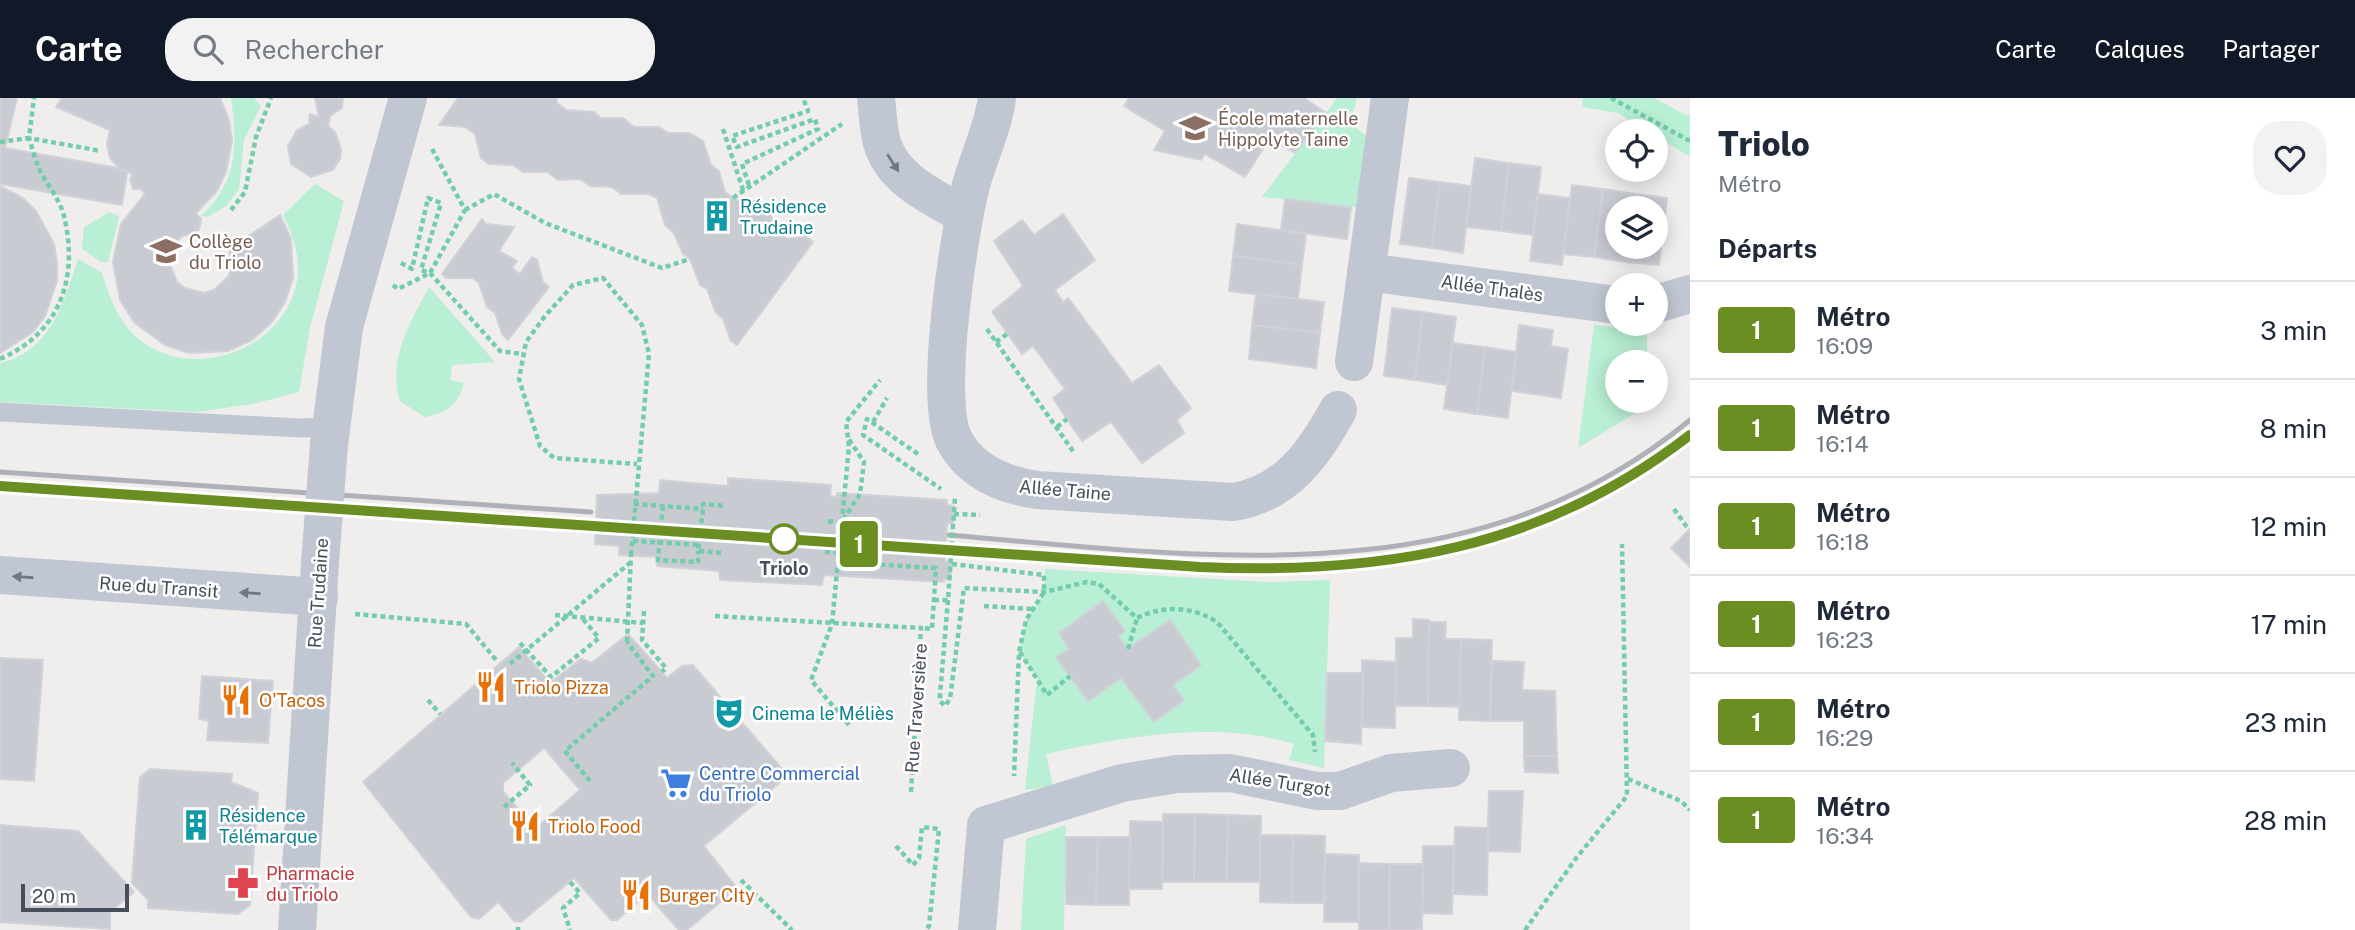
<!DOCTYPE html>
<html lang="fr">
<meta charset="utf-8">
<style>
:root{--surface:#fff;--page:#f2f2f3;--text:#1f2937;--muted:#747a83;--line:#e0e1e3;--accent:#111827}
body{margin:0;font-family:"Public Sans",sans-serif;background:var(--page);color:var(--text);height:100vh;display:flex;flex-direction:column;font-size:26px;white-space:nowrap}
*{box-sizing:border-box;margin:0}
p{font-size:23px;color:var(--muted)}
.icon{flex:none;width:38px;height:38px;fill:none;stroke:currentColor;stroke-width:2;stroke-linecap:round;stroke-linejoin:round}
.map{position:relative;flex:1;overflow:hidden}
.side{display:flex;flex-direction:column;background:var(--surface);width:665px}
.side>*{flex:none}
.badge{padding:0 14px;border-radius:5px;font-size:24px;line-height:46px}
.tools{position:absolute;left:1605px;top:21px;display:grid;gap:14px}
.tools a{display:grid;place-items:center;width:63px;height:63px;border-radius:50%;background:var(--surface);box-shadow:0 4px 18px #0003;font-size:35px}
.scale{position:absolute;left:21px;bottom:18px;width:108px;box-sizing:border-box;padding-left:7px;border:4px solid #454e5a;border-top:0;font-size:19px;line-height:24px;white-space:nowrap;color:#454e5a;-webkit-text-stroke:5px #fff;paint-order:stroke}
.map>.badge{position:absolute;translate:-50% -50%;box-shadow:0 0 0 4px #fff}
h2{padding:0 28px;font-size:26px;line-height:63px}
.round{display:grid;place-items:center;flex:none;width:74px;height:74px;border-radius:28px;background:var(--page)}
.headline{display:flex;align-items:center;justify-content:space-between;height:119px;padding:0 28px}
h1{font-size:33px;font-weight:800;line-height:52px}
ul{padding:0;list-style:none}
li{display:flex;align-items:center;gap:21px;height:98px;padding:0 28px;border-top:2px solid var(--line)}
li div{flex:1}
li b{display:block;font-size:26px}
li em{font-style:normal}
li .badge{min-width:77px;font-weight:700;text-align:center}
header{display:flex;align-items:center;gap:42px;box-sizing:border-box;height:98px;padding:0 35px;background:var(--accent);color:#fff}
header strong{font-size:33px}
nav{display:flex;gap:38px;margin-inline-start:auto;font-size:24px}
.search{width:490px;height:63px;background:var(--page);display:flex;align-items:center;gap:18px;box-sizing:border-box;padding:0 24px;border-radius:28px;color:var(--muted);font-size:26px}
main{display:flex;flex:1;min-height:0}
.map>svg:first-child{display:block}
.green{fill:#b9efd4;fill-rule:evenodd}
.building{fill:#c9cbd3;stroke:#d1d2d9;stroke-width:2;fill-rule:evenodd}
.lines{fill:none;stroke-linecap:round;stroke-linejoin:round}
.path{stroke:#71cdab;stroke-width:4.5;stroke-dasharray:5 3.5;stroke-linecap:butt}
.service{stroke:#c0c7d3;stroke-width:19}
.minor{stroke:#c0c7d3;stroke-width:38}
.rail{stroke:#afb1b8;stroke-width:5}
.path-bridge{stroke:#71cdab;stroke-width:4.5;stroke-dasharray:5 3.5;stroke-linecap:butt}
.minor-bridge{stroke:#c0c7d3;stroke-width:38}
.oneway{fill:#707884}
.line-casing{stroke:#fff;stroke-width:16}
.line{stroke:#6b8e23;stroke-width:10}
.stop-dot{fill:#fff;stroke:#6b8e23;stroke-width:3.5}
.labels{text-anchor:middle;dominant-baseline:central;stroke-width:5;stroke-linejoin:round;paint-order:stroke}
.education-label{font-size:18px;fill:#785e54;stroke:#fff;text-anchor:start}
.culture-label{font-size:18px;fill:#0d838f;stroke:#fff;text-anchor:start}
.street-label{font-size:18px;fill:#454e5a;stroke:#fff}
.stop-label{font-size:18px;font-weight:bold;fill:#454e5a;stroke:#fff}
.food-label{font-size:18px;fill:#c56008;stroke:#fff;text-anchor:start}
.shop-label{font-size:18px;fill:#366cbe;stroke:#fff;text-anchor:start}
.health-label{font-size:18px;fill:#be3a42;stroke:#fff;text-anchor:start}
</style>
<header>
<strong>Carte</strong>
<div class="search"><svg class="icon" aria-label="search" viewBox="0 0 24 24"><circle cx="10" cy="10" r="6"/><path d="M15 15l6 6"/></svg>Rechercher</div>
<nav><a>Carte</a><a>Calques</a><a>Partager</a></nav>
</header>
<main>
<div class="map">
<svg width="1690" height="832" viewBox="0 0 1690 832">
<rect width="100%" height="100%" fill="#f0eded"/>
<!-- green -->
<g class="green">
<path d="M231 0H254L261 8 244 42 239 91 226 108 208 119 201 118C238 84 238 47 231 0Z"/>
<path d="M1337 0H1357L1350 25 1372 42 1364 110 1262 99Z"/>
<path d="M1583 0H1654L1686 17 1690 16V59L1656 38V33H1647L1618 15 1582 9Z"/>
<path d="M315 86 344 103 310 230 299 294 253 306 196 314 0 304V265C51 254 64 203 78 161L102 175C109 199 120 227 141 243 195 284 285 251 297 183 301 160 293 137 283 117Z"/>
<path d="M110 114 119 119 108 164H101L82 151 84 129Z"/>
<path d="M429 189 495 264 452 267 450 282 464 285C458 307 447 315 425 319L400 303C387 262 410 225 429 189Z"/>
<path d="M1594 227 1647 233V264H1617V303H1647V308L1578 350Z"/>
<path d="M1045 471 1267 484 1330 482 1324 670 1289 662 1294 646C1216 622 1124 639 1046 656L1053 688 1025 692 1037 581 1019 554 1026 522 1044 494ZM1103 503 1118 538 1128 551 1170 522 1201 567 1173 587 1183 603 1154 624 1121 580 1069 551 1059 535Z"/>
<path d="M1066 727 1064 832H1021L1026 741Z"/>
</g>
<!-- building -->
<g class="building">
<path d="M0 0H17L5 50 118 70 127 75 122 107 0 86Z"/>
<path d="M62 0H220L229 22 232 43 226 74 217 93 196 115 201 121 199 132 181 139 174 147 170 166 177 184 185 190 204 195 214 192 228 179 232 170 229 151 280 117 291 141 293 180 285 204 271 225 252 242 228 253 189 255 165 247 134 224 120 202 113 164 121 126 145 96 141 91H133L130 81 133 76 120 71 110 60 107 46 110 32 56 9Z"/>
<path d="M315 0H343L342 10 330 18 328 28 335 34 341 51 340 61 333 72 311 79 291 66 288 48 297 32 309 26 310 16 319 19Z"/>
<path d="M458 0H556L557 5 566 12 594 14 601 20H623L634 29H659L668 35H689L703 43 711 67 719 73 725 94 736 102 759 103 769 110 775 132 787 141 806 138 813 144 737 247 731 243 723 221 716 215 707 191 700 187 690 161 683 156 674 135 665 127 657 100 649 96H621L612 89 590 88 580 81 558 82 547 74H523L513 67 489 66 481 60 475 36 465 29 439 27Z"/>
<path d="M1129 0H1304L1326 15 1295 55 1270 40 1245 79 1205 56 1201 62 1154 52 1165 33 1124 8Z"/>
<path d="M1475 60 1509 65 1501 133 1466 129Z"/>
<path d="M1509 65 1541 69 1533 137 1501 133Z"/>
<path d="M1409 80 1440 84 1432 150 1400 146Z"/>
<path d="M1440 84 1471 88 1463 155 1432 150Z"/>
<path d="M1572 87 1603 91 1594 159 1563 156Z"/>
<path d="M0 88 23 100 36 113 54 146 57 165V183L45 218 33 234 0 255Z"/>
<path d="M1603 91 1636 96 1634 110H1617V149H1629L1627 164 1594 159Z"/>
<path d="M1538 96 1570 100 1562 167 1530 163Z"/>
<path d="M1636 96 1667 100 1659 167 1627 164 1629 149H1656V110H1634Z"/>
<path d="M1285 101 1351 109 1347 141 1281 132Z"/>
<path d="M1063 116 1095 162 1055 192 1063 204 1068 200 1132 285 1159 267 1191 310 1177 322 1184 335 1142 365 1111 324 1082 343 1053 300 1065 291 1033 248 1022 256 992 214 1023 188 994 143 1022 122 1034 137Z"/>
<path d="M482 121 486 126 514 129 499 153 517 163 512 170 520 176 532 159 537 162 543 184 549 189 508 242 502 236 495 215 487 209 479 185 473 180H446L442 176Z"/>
<path d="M1237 126 1306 136 1302 167 1233 158Z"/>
<path d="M1233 158 1302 167 1298 201 1229 193Z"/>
<path d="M1256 196 1324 204 1320 235 1252 227Z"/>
<path d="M1392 210 1423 214 1415 282 1384 278Z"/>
<path d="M1423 214 1456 219 1447 287 1415 282Z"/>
<path d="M1252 227 1320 235 1316 270 1249 261Z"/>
<path d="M1519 227 1553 232 1551 248 1568 251 1561 300 1512 293Z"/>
<path d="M1453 245 1485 249 1477 316 1444 311Z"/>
<path d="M1485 249 1516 254 1508 320 1477 316Z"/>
<path d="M728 380 831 387 830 398 837 399V395L947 402V407L954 408 953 426 947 425 945 463 952 464 950 482 944 481V484L824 477 822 487 720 482 719 473 657 468 656 459 619 457V448L595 446 597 397 659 395 660 382 728 388Z"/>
<path d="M1690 431V469L1671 450Z"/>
<path d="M1103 503 1125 533 1118 538 1128 551 1170 522 1201 567 1173 587 1184 602 1154 624 1121 580 1088 603 1056 559 1069 551 1059 535Z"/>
<path d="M1413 521 1429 522 1428 608H1395L1396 540H1413Z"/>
<path d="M1429 524H1446L1445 541H1461L1460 609 1428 608Z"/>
<path d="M628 536 667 580 682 568 693 567 782 671 783 679 779 685 704 748 737 790 687 832H679L647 796 617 822H611L574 780 521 824 514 823 498 804 479 821 471 819 363 684 519 549 550 585 581 561 592 565ZM544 650 580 692 535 731 503 693V685Z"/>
<path d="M1461 541 1492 542 1490 623 1459 622Z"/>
<path d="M0 560 43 562 34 683 0 681Z"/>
<path d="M1362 562 1396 564 1395 630 1362 629Z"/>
<path d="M1492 563 1524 564 1522 592 1555 593 1557 658H1524V623H1490Z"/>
<path d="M1327 575H1363L1361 646 1325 643Z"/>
<path d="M202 578 273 583 268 645 207 642 209 623 199 621Z"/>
<path d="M1524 658H1557L1558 675 1525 674Z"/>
<path d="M150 671 232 676 231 684 258 695 250 807 238 816 148 810V802L132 785 140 679Z"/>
<path d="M1489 693H1523L1520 754 1487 753Z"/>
<path d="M1163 716H1195L1194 784H1162Z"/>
<path d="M1195 716 1228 717 1227 784H1194Z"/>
<path d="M1228 717 1261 718 1260 784H1227Z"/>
<path d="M1130 723 1163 724 1162 791H1129Z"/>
<path d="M0 727 78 733 134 794 110 814V831L0 824Z"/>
<path d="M1455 729 1488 730 1487 797 1453 796Z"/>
<path d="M1260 737H1293L1292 805 1260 804Z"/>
<path d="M1293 737 1325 738 1324 805H1292Z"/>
<path d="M1066 739H1098L1096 807 1066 806Z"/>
<path d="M1098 739H1130L1129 807H1096Z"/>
<path d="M1423 748H1454L1452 816 1422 815Z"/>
<path d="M1325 756 1359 757V824H1324Z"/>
<path d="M1359 765 1390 766 1389 832H1359Z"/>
<path d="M1390 766H1423L1422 832H1389Z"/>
</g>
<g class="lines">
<!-- path -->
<g class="path">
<path d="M1611 0 1690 43"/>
<path d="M723 31 743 92"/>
<path d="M0 44 29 40 34 0"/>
<path d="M432 51 465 112"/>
<path d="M749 87 742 66 818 31 815 21 737 49 732 38 808 13 803 0"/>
<path d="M733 100 842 26"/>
<path d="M231 112 245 94 256 39 271 0"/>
<path d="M465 112 494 96 545 125 662 170 690 161"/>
<path d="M401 165 412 171 428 100 441 105 421 172 430 175 500 253 522 256"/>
<path d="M393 187 398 191 430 175 465 112"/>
<path d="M987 231 1075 356"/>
<path d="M996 244 1007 236"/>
<path d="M0 261C60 235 79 180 64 118 60 101 46 86 39 70 35 61 32 50 29 40L101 53"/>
<path d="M873 324 887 300"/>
<path d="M1057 329 1067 321"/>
<path d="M918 356 867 321 863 337 941 391"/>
<path d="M634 406 703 411"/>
<path d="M663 408 658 462 698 464V453"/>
<path d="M1674 411 1689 432"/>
<path d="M954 416 980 417"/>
<path d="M828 423 841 425 860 396 864 364 848 340"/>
<path d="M633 443 699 447"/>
<path d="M825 454 839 455"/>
<path d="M721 455 698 453 703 411V406L726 408"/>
<path d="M631 457 649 256 642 227 603 180 573 187 545 218 526 244 519 281 540 348 554 360 637 366"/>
<path d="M838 464 936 470 932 531 921 530"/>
<path d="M952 466 1044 477V494L1026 522 1019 554 1014 678"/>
<path d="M948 502 940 597V603L945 608 950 601 964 490 1044 494 1087 484 1099 486 1137 520C1164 507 1192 508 1217 524L1313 637 1315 654"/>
<path d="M984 508 1032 511"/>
<path d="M644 513 642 542 666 570 662 574"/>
<path d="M355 516 466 526 497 563"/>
<path d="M555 517 643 525"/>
<path d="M715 518 921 530 911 694"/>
<path d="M520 545 551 579 599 540 582 520"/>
<path d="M1128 551 1137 520"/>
<path d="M1020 554 1047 597 1070 578"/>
<path d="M428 602 440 616"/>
<path d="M849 627 811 582 832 526 849 349 846 324 880 282"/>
<path d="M1628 681 1681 703 1690 712"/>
<path d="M590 683 565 653 653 578 627 544"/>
<path d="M504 709 530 687 512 665"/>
<path d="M896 748 913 767 919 760 922 729 939 731 929 828 926 832"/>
<path d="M741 782 792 832"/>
<path d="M570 784 580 795 563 810 570 832"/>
<path d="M518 832V829"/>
<path d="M1525 832 1577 759 1627 698 1622 446"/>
</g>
<!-- service -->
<path class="service" d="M0 314 299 330 330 329"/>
<!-- minor -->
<g class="minor">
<path d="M876 0C878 15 878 34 883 48 896 84 934 99 964 117"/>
<path d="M997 0C993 30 979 58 971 87 959 135 933 301 954 342 971 374 1003 387 1037 392L1233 404C1286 396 1314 356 1338 312"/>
<path d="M1366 174 1617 207"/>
<path d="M1656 206 1690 196"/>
<path d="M1354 264 1390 0"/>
<path d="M329 347 344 229 408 0"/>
<path d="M0 477 319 499"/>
<path d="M297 832 320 465"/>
<path d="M977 832 986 727 1122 685 1177 676 1230 675 1317 693H1340L1391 675 1451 670"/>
</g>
<!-- rail -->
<g class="rail">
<path d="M0 374 591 414"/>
<path d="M0 388 590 429"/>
<path d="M949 437C1207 459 1474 500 1690 322"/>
<path d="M948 451C1213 470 1463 514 1690 337"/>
</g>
<!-- path-bridge -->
<g class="path-bridge">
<path d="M934 502H948L955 400"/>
<path d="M627 544 631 457"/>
<path d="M510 566 631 464"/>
</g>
<!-- minor-bridge -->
<path class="minor-bridge" d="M320 465 329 347"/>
</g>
<!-- one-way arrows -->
<defs><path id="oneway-solid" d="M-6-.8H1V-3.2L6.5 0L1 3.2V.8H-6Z" transform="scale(1.75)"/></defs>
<g class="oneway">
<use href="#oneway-solid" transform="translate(893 65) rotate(57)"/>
<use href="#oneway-solid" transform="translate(23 479) rotate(-176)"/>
<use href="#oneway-solid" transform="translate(250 495) rotate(-176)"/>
</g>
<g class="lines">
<defs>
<path id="line" d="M0 388 1200 469C1381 477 1543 451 1690 337"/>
</defs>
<!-- line casing -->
<use href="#line" class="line-casing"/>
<!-- line -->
<use href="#line" class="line"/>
</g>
<!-- icons -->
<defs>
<symbol id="school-bare" viewBox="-9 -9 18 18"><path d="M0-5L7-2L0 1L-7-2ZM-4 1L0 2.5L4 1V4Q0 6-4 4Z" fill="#8d6e63" stroke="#fff" stroke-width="2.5" paint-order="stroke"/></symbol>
<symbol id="building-bare" viewBox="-9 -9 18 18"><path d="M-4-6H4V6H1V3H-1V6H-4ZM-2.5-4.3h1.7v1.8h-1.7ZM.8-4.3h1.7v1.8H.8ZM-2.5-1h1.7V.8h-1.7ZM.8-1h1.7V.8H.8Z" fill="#0f9aa8" stroke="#fff" stroke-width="2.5" paint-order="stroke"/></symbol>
<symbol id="restaurant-bare" viewBox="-9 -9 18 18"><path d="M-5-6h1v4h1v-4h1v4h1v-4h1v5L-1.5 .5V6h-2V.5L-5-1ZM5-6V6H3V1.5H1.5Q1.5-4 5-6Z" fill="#e8710a" stroke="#fff" stroke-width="2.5" paint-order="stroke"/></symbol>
<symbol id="theatre-bare" viewBox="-9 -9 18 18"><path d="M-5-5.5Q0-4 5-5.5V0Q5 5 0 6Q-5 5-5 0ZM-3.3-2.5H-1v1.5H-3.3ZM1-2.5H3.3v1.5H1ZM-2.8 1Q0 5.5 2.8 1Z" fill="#0f9aa8" stroke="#fff" stroke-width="2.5" paint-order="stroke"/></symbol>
<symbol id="supermarket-bare" viewBox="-9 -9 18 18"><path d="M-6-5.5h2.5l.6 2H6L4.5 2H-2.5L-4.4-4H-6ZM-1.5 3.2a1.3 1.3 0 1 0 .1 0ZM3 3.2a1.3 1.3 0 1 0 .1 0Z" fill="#3f7fe0" stroke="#fff" stroke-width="2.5" paint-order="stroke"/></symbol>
<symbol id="pharmacy-bare" viewBox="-9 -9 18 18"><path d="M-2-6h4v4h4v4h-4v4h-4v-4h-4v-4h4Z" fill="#e0444e" stroke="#fff" stroke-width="2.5" paint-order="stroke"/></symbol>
</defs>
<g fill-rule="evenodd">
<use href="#school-bare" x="1173" y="8" width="44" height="44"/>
<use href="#building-bare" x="695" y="96" width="44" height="44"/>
<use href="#school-bare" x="144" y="131" width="44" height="44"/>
<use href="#restaurant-bare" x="469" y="567" width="44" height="44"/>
<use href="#restaurant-bare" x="214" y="580" width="44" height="44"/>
<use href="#theatre-bare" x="707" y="593" width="44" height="44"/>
<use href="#supermarket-bare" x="654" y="663" width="44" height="44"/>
<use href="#building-bare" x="174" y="705" width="44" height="44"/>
<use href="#restaurant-bare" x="503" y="706" width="44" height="44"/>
<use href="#pharmacy-bare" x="221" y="763" width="44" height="44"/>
<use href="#restaurant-bare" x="614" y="775" width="44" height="44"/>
</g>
<!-- markers -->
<circle class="stop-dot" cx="784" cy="441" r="14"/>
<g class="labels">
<!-- education labels -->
<g class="education-label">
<text x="1218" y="20">École maternelle<tspan x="1218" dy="21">Hippolyte Taine</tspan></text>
<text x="189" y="143">Collège<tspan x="189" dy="21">du Triolo</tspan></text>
</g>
<!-- culture labels -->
<g class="culture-label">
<text x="740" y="108">Résidence<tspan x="740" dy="21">Trudaine</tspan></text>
<text x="752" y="615">Cinema le Méliès</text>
<text x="219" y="717">Résidence<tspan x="219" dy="21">Télémarque</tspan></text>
</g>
<!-- street labels -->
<g class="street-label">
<text transform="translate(1492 190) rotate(8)">Allée Thalès</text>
<text transform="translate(1065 392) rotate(5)">Allée Taine</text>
<text transform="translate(159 489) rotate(4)">Rue du Transit</text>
<text transform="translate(318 495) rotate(-86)">Rue Trudaine</text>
<text transform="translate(916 610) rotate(-86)">Rue Traversière</text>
<text transform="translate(1280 684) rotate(9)">Allée Turgot</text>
</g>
<!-- stop labels -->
<g class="stop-label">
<text x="784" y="470">Triolo</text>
</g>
<!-- food labels -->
<g class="food-label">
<text x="514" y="589">Triolo Pizza</text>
<text x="259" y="602">O'Tacos</text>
<text x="548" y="728">Triolo Food</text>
<text x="659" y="797">Burger CIty</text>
</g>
<!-- shop labels -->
<g class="shop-label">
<text x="699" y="675">Centre Commercial<tspan x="699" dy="21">du Triolo</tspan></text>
</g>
<!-- health labels -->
<g class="health-label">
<text x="266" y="775">Pharmacie<tspan x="266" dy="21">du Triolo</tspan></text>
</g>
</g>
</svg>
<div class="tools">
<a><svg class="icon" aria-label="locate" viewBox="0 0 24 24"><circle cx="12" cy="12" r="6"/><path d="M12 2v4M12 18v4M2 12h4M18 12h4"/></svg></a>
<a><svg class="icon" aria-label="layers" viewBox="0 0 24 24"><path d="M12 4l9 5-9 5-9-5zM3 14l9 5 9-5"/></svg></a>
<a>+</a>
<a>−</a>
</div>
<div class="scale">20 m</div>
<b class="badge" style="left:859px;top:446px;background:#6b8e23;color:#fff">1</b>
</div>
<section class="side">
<div class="headline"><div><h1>Triolo</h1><p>Métro</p></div><a class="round"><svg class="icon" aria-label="heart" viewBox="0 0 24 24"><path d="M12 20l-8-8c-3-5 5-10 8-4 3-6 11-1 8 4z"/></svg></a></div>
<h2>Départs</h2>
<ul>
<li><span class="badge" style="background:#6b8e23;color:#fff">1</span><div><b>Métro</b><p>16:09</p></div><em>3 min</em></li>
<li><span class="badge" style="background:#6b8e23;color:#fff">1</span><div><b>Métro</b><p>16:14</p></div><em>8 min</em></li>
<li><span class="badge" style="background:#6b8e23;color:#fff">1</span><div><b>Métro</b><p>16:18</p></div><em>12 min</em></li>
<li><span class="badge" style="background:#6b8e23;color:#fff">1</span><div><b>Métro</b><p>16:23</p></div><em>17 min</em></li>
<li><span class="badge" style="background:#6b8e23;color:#fff">1</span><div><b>Métro</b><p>16:29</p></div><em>23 min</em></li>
<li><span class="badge" style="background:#6b8e23;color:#fff">1</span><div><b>Métro</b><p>16:34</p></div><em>28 min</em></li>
</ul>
</section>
</main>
